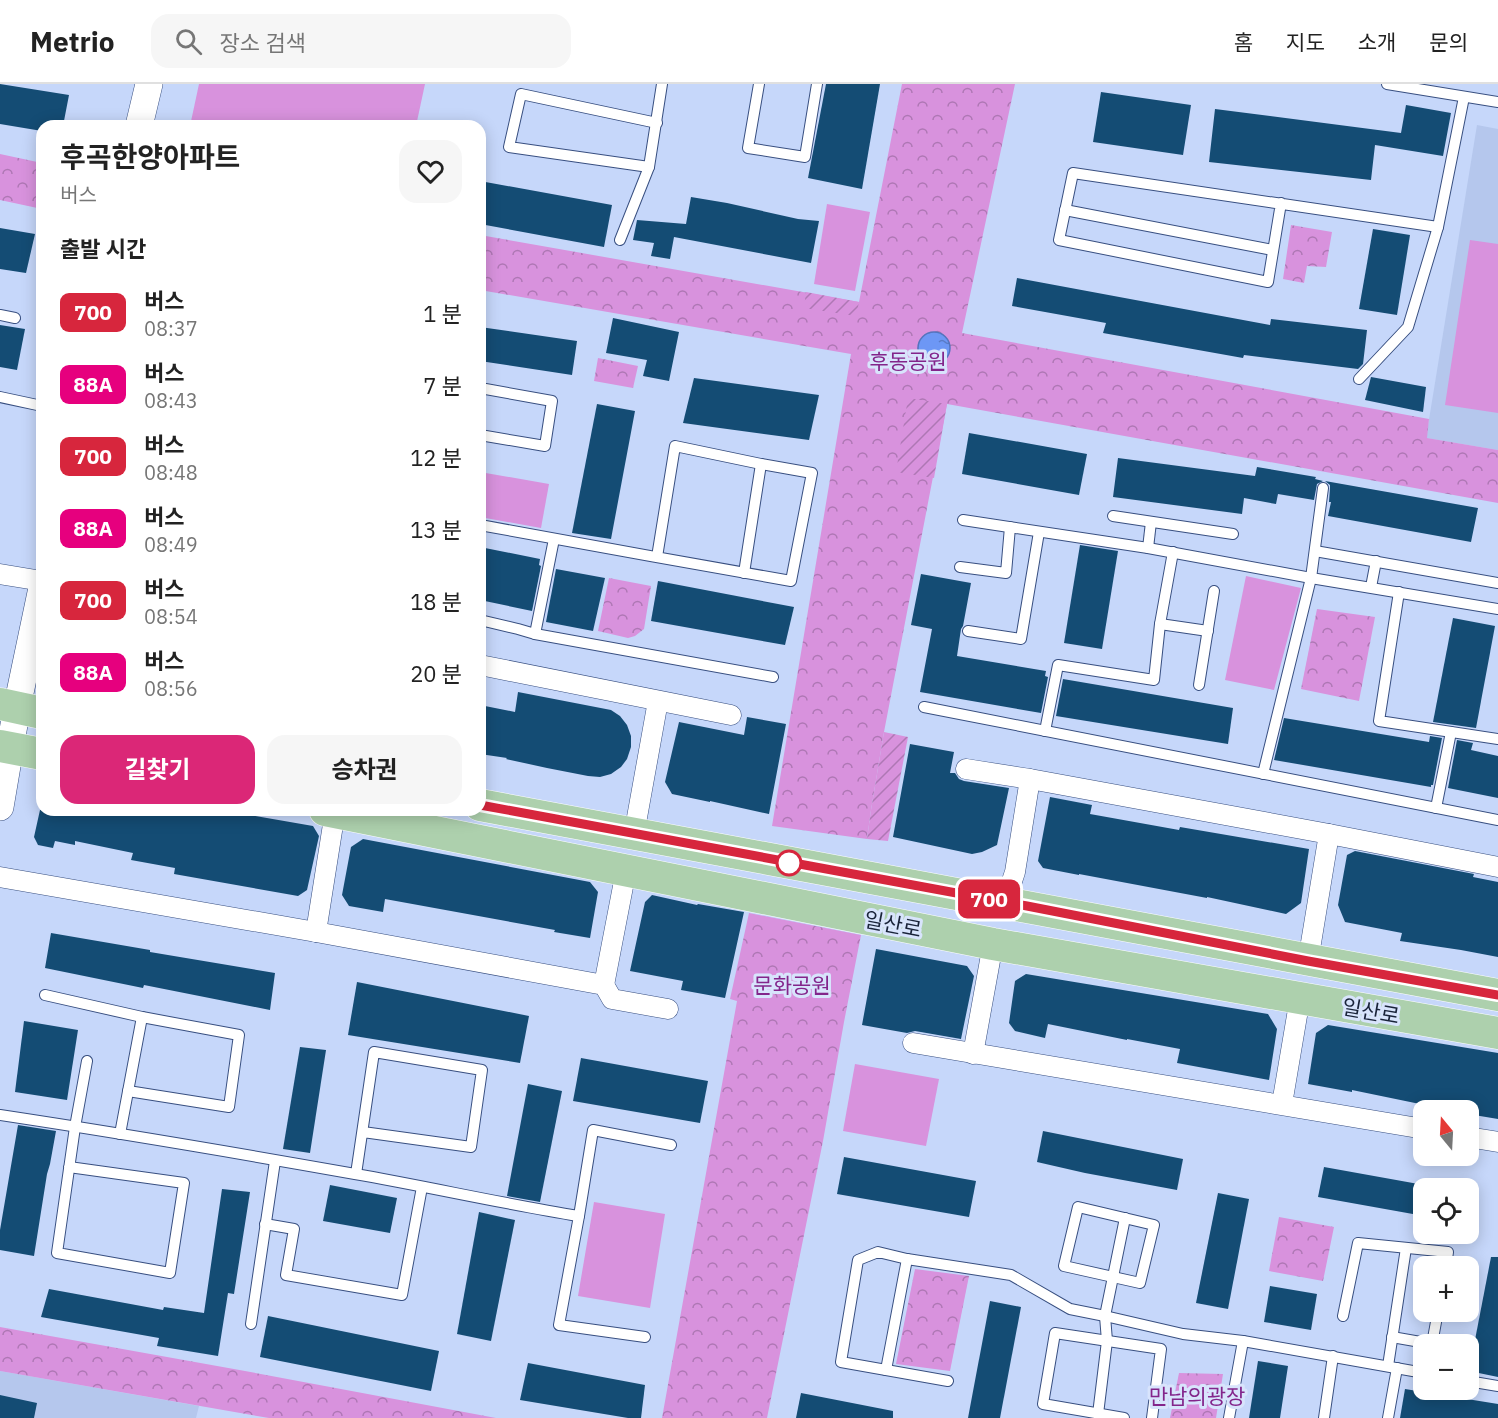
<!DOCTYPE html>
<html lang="ko">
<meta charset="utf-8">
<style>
:root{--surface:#fff;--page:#f6f6f6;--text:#222;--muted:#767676;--line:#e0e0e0;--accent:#db2777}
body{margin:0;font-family:"IBM Plex Sans","Noto Sans KR",sans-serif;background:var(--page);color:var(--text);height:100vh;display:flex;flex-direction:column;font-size:22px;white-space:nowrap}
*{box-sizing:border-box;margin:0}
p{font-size:20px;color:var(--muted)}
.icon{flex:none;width:33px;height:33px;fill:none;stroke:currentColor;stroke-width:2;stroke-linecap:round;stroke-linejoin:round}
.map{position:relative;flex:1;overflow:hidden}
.drawer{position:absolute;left:36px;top:36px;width:450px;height:696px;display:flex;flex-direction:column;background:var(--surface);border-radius:18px;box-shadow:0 3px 15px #0003}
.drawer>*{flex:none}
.badge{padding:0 12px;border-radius:9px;font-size:21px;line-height:39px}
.needle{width:39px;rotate:342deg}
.buttons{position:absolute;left:1413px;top:1016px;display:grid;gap:12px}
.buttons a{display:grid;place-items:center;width:66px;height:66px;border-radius:12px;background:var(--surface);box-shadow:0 3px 15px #0003;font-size:30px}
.map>.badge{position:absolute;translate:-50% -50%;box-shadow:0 0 0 3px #fff}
h2{padding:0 24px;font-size:22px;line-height:54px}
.round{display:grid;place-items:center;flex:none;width:63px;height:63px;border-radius:18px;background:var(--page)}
.summary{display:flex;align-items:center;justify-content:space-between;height:102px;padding:0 24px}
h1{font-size:28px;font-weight:700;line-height:45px}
.action{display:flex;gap:12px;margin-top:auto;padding:12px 24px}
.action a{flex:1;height:69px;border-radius:18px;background:var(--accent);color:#fff;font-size:24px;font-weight:700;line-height:69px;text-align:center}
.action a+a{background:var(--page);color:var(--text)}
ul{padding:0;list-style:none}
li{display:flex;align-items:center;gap:18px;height:72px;padding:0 24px}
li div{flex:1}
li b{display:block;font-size:22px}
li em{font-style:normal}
li .badge{min-width:66px;font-weight:700;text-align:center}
header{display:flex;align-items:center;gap:36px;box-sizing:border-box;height:84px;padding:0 30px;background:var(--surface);border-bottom:2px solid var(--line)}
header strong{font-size:28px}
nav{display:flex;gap:33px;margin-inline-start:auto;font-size:21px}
.search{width:420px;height:54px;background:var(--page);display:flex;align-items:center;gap:15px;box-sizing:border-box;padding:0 21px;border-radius:18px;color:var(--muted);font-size:22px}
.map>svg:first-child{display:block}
.built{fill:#b5c7ed}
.park{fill:url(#park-crowns)}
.garden{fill:url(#garden-furrows)}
.pitch{fill:#d892dd}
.water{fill:url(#water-ripples);stroke:#5474bd;stroke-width:1.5}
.building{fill:#144c74}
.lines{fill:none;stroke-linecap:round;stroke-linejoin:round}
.lane-casing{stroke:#384f80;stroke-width:12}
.street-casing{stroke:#384f80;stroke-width:21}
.secondary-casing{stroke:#384f80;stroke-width:28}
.primary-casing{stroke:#fff;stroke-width:33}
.lane{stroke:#fff;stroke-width:10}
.street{stroke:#fff;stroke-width:20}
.secondary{stroke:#fff;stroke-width:27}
.primary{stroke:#add0ad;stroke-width:32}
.line-casing{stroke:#fff;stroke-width:14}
.line{stroke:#d7263d;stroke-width:9}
.stop-dot{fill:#fff;stroke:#d7263d;stroke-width:3}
.labels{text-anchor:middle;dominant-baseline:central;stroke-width:6;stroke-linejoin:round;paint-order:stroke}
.park-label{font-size:21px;fill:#83258b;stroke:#d8e4fc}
.street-label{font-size:21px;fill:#192339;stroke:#d8e4fc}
</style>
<header>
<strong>Metrio</strong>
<div class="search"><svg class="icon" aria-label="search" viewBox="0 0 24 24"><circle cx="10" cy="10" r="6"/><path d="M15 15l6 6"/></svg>장소 검색</div>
<nav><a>홈</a><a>지도</a><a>소개</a><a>문의</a></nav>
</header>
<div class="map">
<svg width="1498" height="1334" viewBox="0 0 1498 1334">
<defs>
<pattern id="park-crowns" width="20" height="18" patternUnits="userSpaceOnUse" patternTransform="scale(1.5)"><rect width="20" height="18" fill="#d892dd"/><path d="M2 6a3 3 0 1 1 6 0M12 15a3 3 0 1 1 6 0" fill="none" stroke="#ae77b4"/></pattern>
<pattern id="garden-furrows" width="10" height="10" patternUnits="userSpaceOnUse" patternTransform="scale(1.5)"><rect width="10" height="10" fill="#d892dd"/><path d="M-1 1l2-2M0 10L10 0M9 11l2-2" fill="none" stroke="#ae77b4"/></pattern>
<pattern id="water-ripples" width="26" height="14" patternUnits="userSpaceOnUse" patternTransform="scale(1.5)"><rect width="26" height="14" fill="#6d97f5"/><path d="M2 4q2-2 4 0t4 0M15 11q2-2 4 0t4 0" fill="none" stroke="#597bc7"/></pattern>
</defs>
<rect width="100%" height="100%" fill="#c6d7fa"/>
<!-- built -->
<g class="built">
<path d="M1477 41 1498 45V366L1426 354Z"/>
<path d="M0 1287 199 1322 196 1334H0Z"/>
</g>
<!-- park -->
<g class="park">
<path d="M902 0H1015L962 249 1429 335 1427 354 1498 366V419L947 320 884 648 871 726 867 755 772 742 851 270 480 206V151L859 218Z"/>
<path d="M0 70 42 79V125L0 116Z"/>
<path d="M1291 141 1332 148 1326 183 1307 182 1304 199 1283 195Z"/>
<path d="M598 274 638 282 633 304 594 297Z"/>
<path d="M609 494 651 502 644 545 635 552 628 554 598 547Z"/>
<path d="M1317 525 1375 533 1359 617 1301 605Z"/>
<path d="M749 829 861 851 844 938 823 1057 767 1334H662L737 917 730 915Z"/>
<path d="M1279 1133 1334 1143 1323 1197 1269 1187Z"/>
<path d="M915 1185 969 1192 950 1287 896 1280Z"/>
<path d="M0 1243 245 1287 496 1334H269L0 1287Z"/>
<path d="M1179 1289 1223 1290 1216 1334H1170Z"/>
</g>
<!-- garden -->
<g class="garden">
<path d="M806 208 859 218 856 232 804 224Z"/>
<path d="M908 314 947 320 934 394 896 388Z"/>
<path d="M884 648 908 653 888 757 867 755 871 726Z"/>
</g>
<!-- pitch -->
<g class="pitch">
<path d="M199 0H425L416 42H190Z"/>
<path d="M827 120 870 128 855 207 814 200Z"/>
<path d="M1470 156 1498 160V329L1445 321Z"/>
<path d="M480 388 549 400 541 444 480 433Z"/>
<path d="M1246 492 1301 504 1274 606 1225 596Z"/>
<path d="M855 980 939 995 926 1062 843 1047Z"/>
<path d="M594 1118 665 1130 650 1224 578 1212Z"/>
</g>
<!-- water -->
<circle class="water" cx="934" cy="264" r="16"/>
<!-- building -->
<g class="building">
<path d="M0 0 69 11 63 42H42V47L0 40Z"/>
<path d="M826 0H880L862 105 808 94Z"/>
<path d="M1101 8 1191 21 1183 71 1093 58Z"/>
<path d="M1406 21 1451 29 1443 72 1375 61 1371 96 1209 78 1215 25 1401 49Z"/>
<path d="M480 97 612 121 604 163 480 140Z"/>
<path d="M691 113 727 119 798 135 819 137 811 179 674 153 670 175 651 172 654 159 633 156 637 136 686 140Z"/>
<path d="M0 144 35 150 26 189 0 185Z"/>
<path d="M1373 145 1410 151 1397 231 1359 225Z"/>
<path d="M1017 194 1270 241 1271 235 1367 246 1363 280 1358 285 1244 271 1243 274 1103 249 1106 239 1012 222Z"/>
<path d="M613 234 679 248 669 297 643 292 647 276 606 269Z"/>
<path d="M0 241 25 245 17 286 0 283Z"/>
<path d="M480 243 577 257 572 291 480 277Z"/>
<path d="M1371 293 1426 303 1423 328 1365 316Z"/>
<path d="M694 294 819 311 809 356 683 339Z"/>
<path d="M597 320 635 327 611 455 572 449Z"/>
<path d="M969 349 1087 370 1079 411 962 390Z"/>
<path d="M1118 374 1255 392 1257 383 1316 393 1315 395 1323 397 1317 400 1314 416 1278 410 1276 420 1244 414 1242 430 1113 413Z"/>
<path d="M1325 397 1478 424 1471 458 1328 432 1331 418H1329L1330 404V401Z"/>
<path d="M1080 461 1118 467 1102 565 1064 559Z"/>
<path d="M480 463 540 475 539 481 541 482 532 527 480 516Z"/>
<path d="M556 485 605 494 593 547 546 538Z"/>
<path d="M921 490 971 499 963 542 961 545 957 572 1046 587 1045 592 1048 593 1041 629 920 608 932 545 911 541Z"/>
<path d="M658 497 794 523 785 561 651 537Z"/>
<path d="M1453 534 1495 542 1476 644 1433 638Z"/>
<path d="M1063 595 1233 624 1228 660 1056 632Z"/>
<path d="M518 608 611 626 620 632 627 641 631 652V663L627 675 621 683 611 690 600 693 588 692 547 684 506 675 507 674 480 670V621L515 628Z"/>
<path d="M747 633 786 640 769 730 710 717V718L672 710 665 698 679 638 744 651Z"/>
<path d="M1284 634 1429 658 1430 652 1442 654 1433 701H1431V703L1274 676Z"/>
<path d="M1457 656 1473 659 1471 666 1498 672V714L1448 704Z"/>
<path d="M910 660 954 668 950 689H955L959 695 964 697 1009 704 997 761 982 768 972 770 893 753Z"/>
<path d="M1050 713 1092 721 1090 730 1179 746 1180 743 1309 765 1301 819 1286 830 1207 813V814L1079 790V791L1043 784 1038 777Z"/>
<path d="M40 726H220L313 742 319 752 307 806 298 812 174 790 175 784 131 776 133 769 75 757V761L55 757 53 764 38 761 34 753Z"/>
<path d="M363 755 590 798 598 808 590 854 554 848 555 846 385 815 383 828 349 822 342 811 351 763Z"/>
<path d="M1355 767 1474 790 1473 793 1498 798V873L1461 866 1400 857 1402 849 1345 838 1338 821 1347 771Z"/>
<path d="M652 811 697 821 698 820 744 828 725 914 681 906 683 897 630 887 645 818Z"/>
<path d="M51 849 150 866V868L275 889 270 926 144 901 143 904 45 884Z"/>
<path d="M876 865 967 882 974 892 961 955 915 947 907 949 862 941Z"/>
<path d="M1026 890 1268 930 1277 945 1269 996 1177 979 1180 965 1127 955V956L1048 940 1045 954 1015 947 1009 939 1015 897Z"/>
<path d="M357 898 529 932 520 979 348 951Z"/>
<path d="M24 937 78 946 67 1016 15 1008Z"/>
<path d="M1328 941 1498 969V1035L1468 1030V1026H1449L1352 1006V1008L1308 1000 1316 949Z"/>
<path d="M300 963 326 966 310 1069 283 1065Z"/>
<path d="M581 974 708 997 700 1039 573 1017Z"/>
<path d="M528 1000 562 1007 540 1118 507 1112Z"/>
<path d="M18 1041 56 1047 50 1080 47 1090 34 1172 0 1166V1146Z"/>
<path d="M1043 1047 1183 1075 1177 1106 1085 1089 1037 1078Z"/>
<path d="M844 1073 976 1097 969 1133 837 1110Z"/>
<path d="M1324 1083 1424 1101V1132L1318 1113Z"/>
<path d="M330 1101 397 1114 390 1149 323 1137Z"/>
<path d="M222 1105 250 1108 234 1210 228 1209 218 1272 157 1262 159 1254 41 1233 49 1205 163 1226 164 1223 204 1229Z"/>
<path d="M1218 1109 1249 1115 1228 1225 1196 1219Z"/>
<path d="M479 1128 515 1136 491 1257 457 1250Z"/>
<path d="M1491 1173H1498V1293L1469 1287Z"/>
<path d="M1270 1202 1317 1210 1311 1246 1264 1238Z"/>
<path d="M990 1217 1021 1223 1000 1334H968Z"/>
<path d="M268 1232 439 1267 431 1307 260 1273Z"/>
<path d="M1258 1277 1288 1282 1280 1334H1249Z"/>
<path d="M528 1279 645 1301 641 1334H628L520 1316Z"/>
<path d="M1405 1305 1498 1320V1334H1400Z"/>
<path d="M801 1309 893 1327V1334H796Z"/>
<path d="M0 1311 37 1319 34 1334H0Z"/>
</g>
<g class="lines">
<defs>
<g id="lane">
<path d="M759 0 748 64 805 73 817 0"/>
<path d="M1387 0 1498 18"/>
<path d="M649 83 509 63 521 10 657 39"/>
<path d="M1281 119 1268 198 1059 156 1073 89 1438 143"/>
<path d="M1065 126 1273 166"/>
<path d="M620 156 649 83 662 0"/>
<path d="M0 231 15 234"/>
<path d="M1359 295 1408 243 1438 143 1464 13"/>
<path d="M480 304 552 317 545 362 480 351"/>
<path d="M0 313 42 322"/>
<path d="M1113 432 1233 450"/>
<path d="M963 436 1148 464 1311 494 1498 525"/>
<path d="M480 441C584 460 687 479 791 497L812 389 761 380 675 362 657 473"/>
<path d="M1148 464 1151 438"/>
<path d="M1315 467 1498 499"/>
<path d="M960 483 1006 489 1010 443"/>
<path d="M744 489 761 380"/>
<path d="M1371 503 1376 477"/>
<path d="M1399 508 1379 637 1498 655"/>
<path d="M480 536 518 545 535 550 773 593"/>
<path d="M1160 540 1208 547"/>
<path d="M968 547 1021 555 1039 448"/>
<path d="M535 550 554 455"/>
<path d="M1199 601 1214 507"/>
<path d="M924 623 1498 736"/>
<path d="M1045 647 1058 581 1154 596 1160 540 1173 468"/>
<path d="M1263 690 1311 494 1323 404"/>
<path d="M1436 724 1451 648"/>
<path d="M45 911 142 933 239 951 229 1023 128 1007"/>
<path d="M0 1031C119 1049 237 1069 355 1090 430 1103 504 1120 579 1132L593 1046 671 1061"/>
<path d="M120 1050 142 933"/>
<path d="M69 1083 184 1099 170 1189 57 1169 75 1043 87 977"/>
<path d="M356 1090 374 968 482 986 471 1063 363 1048"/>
<path d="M1078 1123 1154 1141 1140 1199 1064 1182Z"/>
<path d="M579 1132 559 1241 645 1253"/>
<path d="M265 1140 294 1145 286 1191 402 1211 422 1103"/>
<path d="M1343 1232 1358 1159 1448 1168 1446 1182"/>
<path d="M251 1240 275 1077"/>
<path d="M1392 1253 1432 1260 1438 1227"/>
<path d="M1388 1282 1406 1164"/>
<path d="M886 1286 907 1175"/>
<path d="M948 1297 841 1278 858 1176 878 1168 907 1175 1011 1191 1070 1225 1105 1232 1183 1250 1243 1257 1424 1289"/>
<path d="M1468 1297 1498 1302"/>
<path d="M1098 1330 1107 1257 1105 1232 1125 1134"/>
<path d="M1124 1334 1043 1320 1055 1249 1161 1265 1152 1334"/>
<path d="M1229 1334 1243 1257"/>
<path d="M1324 1334 1333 1272"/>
<path d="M1388 1334 1397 1284"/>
</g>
<g id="street">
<path d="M0 490 42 497"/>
<path d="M480 581 731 631"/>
<path d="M966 685 1030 695 1329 750 1498 783"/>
<path d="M634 750 658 617"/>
<path d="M0 793 316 848 604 901 612 915 668 925"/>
<path d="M1005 818 1015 788 1030 695"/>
<path d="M316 848 335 728"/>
<path d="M1308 877 1329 750"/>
<path d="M604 901 626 787"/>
<path d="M913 959 1424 1045"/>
<path d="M973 970 993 860"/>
<path d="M1282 1020 1300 914"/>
<path d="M1468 1053 1498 1058"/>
</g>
<g id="secondary">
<path d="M139 42 149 0"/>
<path d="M0 723 17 623 42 504"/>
</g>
<g id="primary">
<path d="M0 620 42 629"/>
<path d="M0 662 42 670"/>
<path d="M480 721 1498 911"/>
<path d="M325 726 993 860 1498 949"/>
</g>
</defs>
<!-- lane casing -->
<use href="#lane" class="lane-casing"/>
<!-- street casing -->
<use href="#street" class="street-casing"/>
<!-- secondary casing -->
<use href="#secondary" class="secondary-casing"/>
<!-- primary casing -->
<use href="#primary" class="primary-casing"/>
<!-- lane -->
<use href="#lane" class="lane"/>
<!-- street -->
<use href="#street" class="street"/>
<!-- secondary -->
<use href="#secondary" class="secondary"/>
<!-- primary -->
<use href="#primary" class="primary"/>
</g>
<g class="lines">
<defs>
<path id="line" d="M480 721 1027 822 1308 877 1498 911"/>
</defs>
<!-- line casing -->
<use href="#line" class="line-casing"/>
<!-- line -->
<use href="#line" class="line"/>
</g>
<!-- markers -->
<circle class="stop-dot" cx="789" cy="779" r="12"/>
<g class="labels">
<!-- park labels -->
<g class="park-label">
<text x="908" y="277">후동공원</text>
<text x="792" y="901">문화공원</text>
<text x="1197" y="1312">만남의광장</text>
</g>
<!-- street labels -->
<g class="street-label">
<text transform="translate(893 840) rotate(11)">일산로</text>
<text transform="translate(1371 927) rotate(10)">일산로</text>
</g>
</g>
</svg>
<div class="buttons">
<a><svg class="needle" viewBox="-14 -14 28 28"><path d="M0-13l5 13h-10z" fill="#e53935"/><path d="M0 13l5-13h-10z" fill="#767676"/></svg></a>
<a><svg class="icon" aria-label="locate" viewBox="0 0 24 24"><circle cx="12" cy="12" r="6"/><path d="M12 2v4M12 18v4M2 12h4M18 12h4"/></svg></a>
<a>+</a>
<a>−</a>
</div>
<b class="badge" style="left:989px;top:815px;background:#d7263d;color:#fff">700</b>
<section class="drawer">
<div class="summary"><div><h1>후곡한양아파트</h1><p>버스</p></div><a class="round"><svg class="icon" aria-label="heart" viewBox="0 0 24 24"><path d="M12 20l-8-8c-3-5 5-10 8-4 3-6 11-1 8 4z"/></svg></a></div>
<h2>출발 시간</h2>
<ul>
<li><span class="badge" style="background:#d7263d;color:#fff">700</span><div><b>버스</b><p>08:37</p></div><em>1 분</em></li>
<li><span class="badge" style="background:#e6007e;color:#fff">88A</span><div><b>버스</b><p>08:43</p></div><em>7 분</em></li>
<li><span class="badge" style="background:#d7263d;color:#fff">700</span><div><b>버스</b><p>08:48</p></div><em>12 분</em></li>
<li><span class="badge" style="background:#e6007e;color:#fff">88A</span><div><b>버스</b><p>08:49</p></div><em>13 분</em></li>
<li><span class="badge" style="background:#d7263d;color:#fff">700</span><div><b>버스</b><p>08:54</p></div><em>18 분</em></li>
<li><span class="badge" style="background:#e6007e;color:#fff">88A</span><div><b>버스</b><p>08:56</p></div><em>20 분</em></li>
</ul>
<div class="action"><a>길찾기</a><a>승차권</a></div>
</section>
</div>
